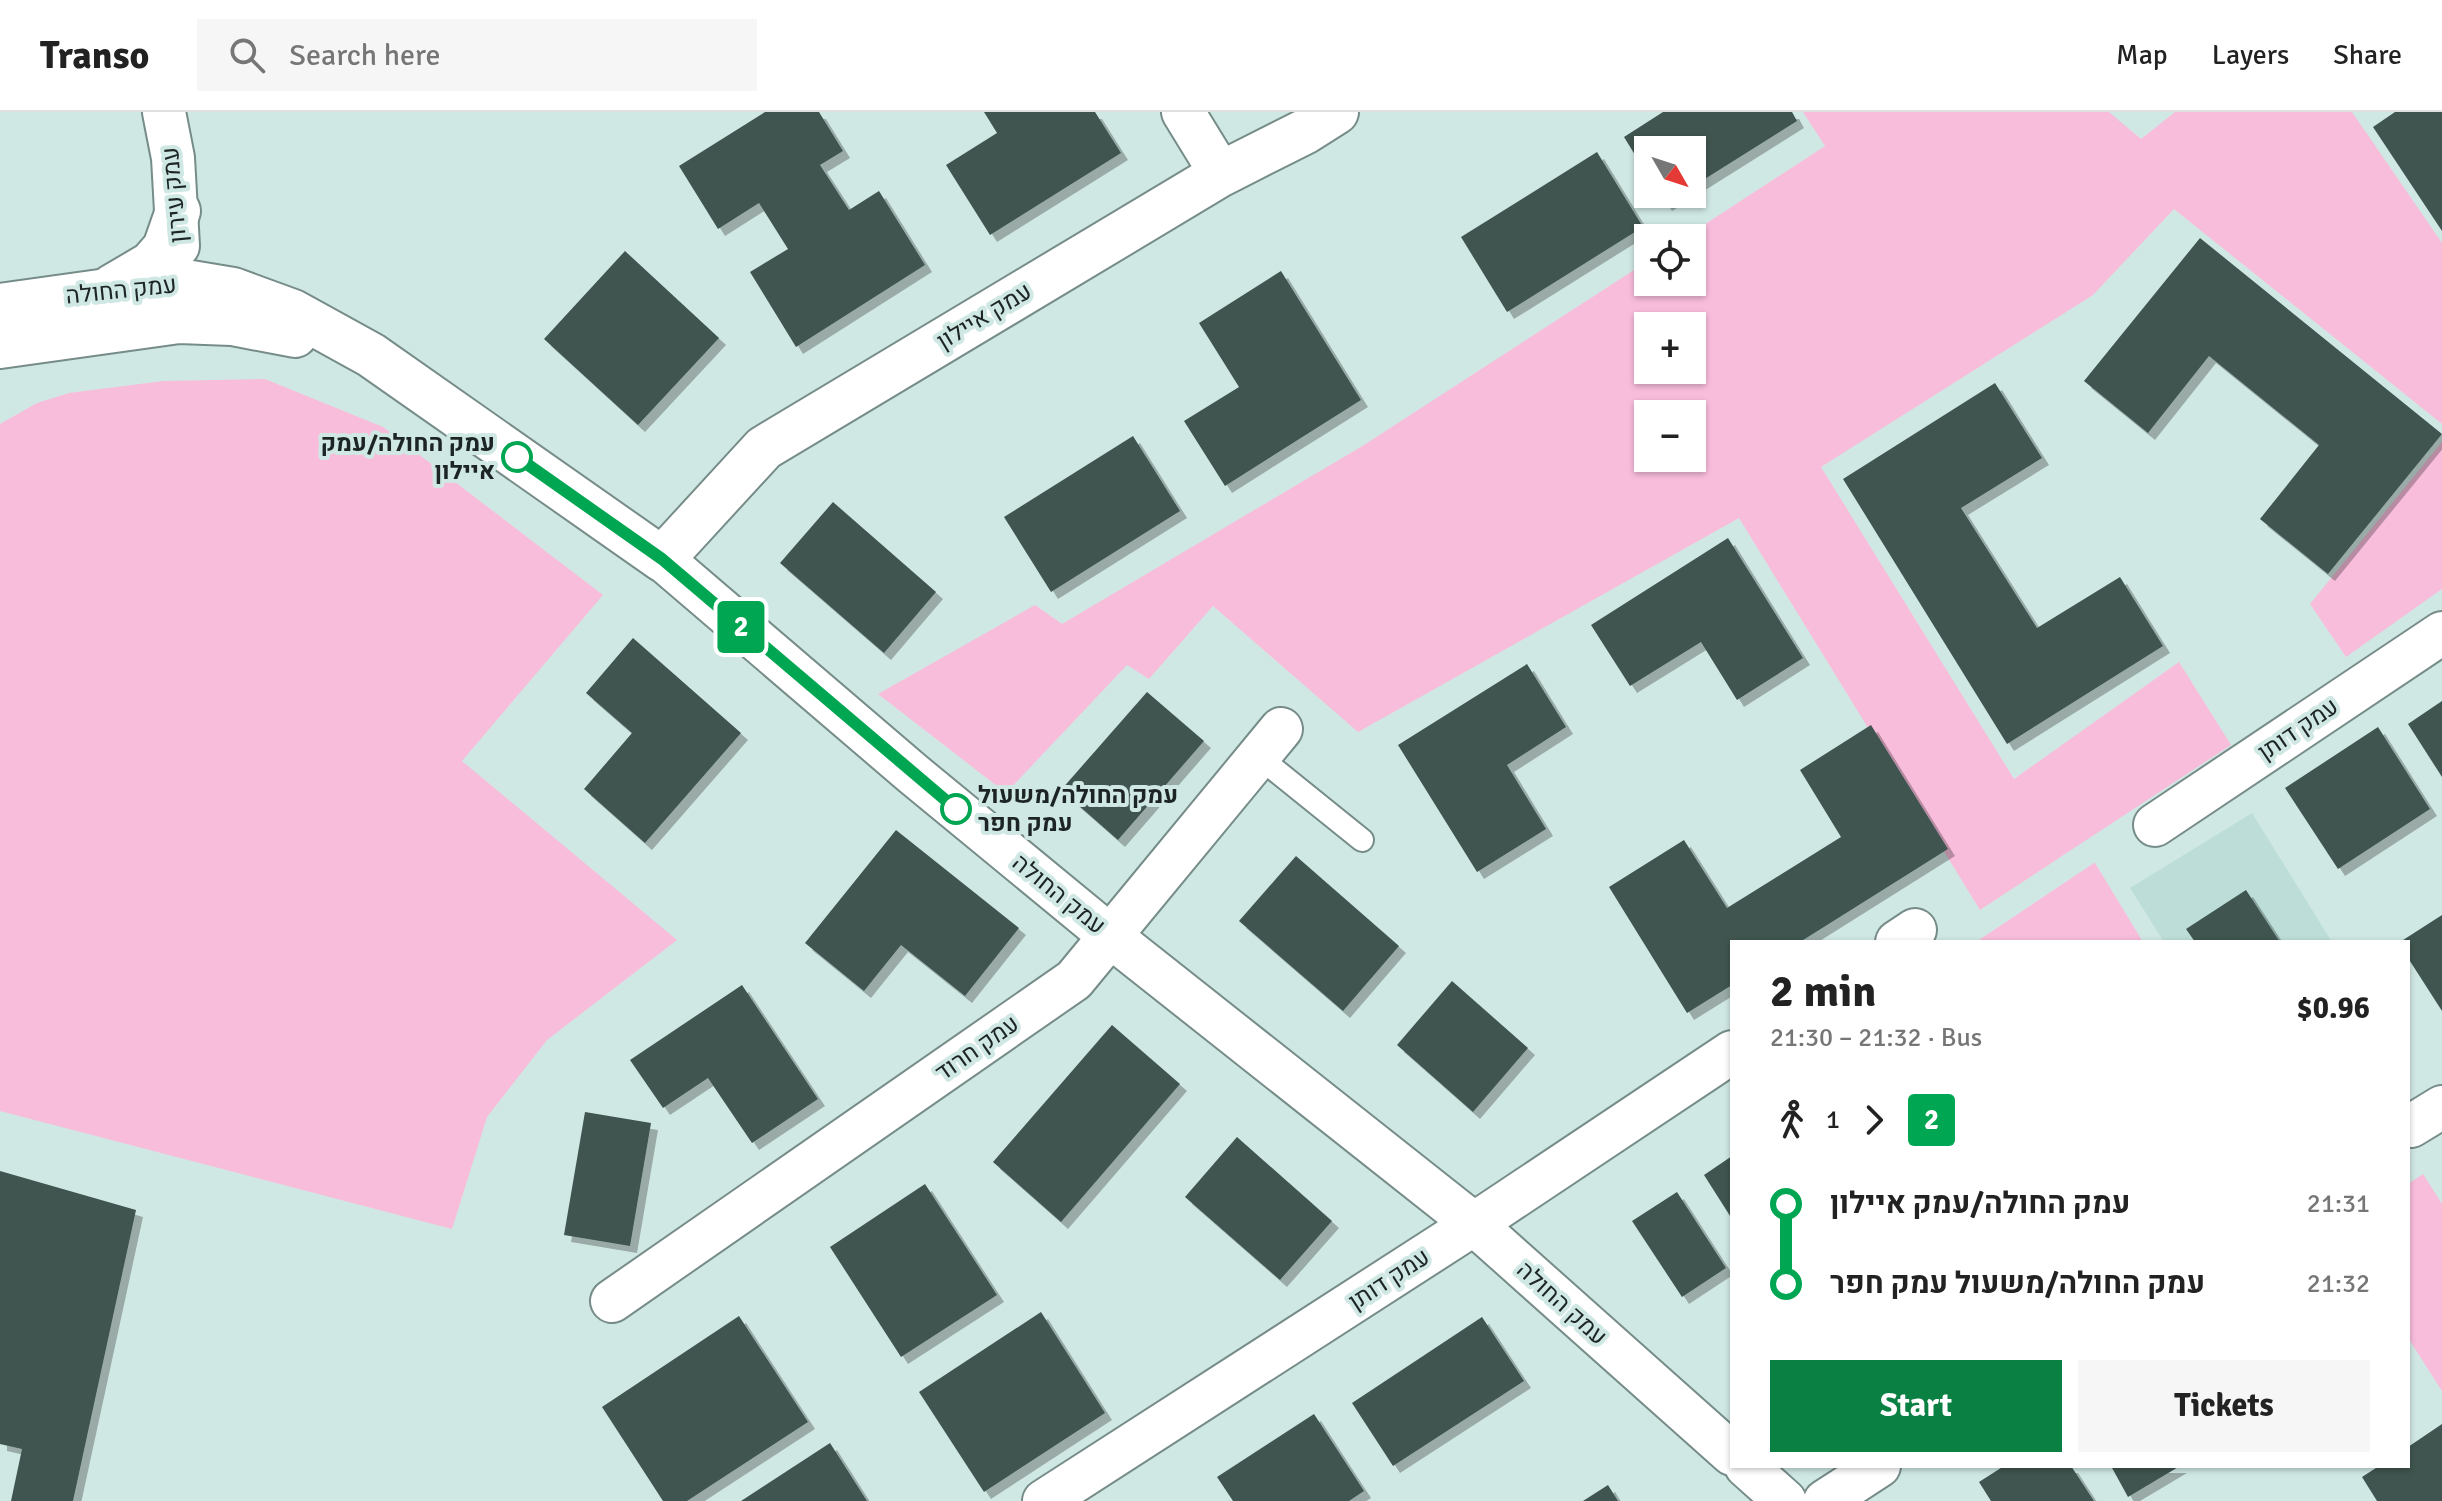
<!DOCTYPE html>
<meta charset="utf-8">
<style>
:root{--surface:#fff;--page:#f6f6f6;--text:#222;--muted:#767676;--line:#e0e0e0;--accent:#0b8043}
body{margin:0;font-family:Signika,Heebo,sans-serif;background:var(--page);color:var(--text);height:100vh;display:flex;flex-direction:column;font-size:30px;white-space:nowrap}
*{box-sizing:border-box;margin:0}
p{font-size:26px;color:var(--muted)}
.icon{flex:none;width:44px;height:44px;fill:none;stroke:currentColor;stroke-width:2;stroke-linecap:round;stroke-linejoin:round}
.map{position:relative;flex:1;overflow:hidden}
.sheet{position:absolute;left:1730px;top:828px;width:680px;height:528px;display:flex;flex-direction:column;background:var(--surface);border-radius:0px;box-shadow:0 2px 6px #0004}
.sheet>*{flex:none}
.badge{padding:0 16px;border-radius:6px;font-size:28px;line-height:52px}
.needle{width:52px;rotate:129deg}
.buttons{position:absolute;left:1634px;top:24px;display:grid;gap:16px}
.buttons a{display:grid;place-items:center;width:72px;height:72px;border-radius:0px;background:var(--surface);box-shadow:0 2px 6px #0004;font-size:40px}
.map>.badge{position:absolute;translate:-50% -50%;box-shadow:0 0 0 4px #fff}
.legs{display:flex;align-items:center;gap:12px;height:88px;padding:0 40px;font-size:26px}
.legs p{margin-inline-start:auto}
.head{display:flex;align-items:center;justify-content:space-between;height:136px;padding:0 40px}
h1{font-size:44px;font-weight:800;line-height:60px}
.button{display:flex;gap:16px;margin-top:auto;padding:16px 40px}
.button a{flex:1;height:92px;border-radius:0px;background:var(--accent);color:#fff;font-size:32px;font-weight:800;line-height:92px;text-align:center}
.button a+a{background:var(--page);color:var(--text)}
ul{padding:0 40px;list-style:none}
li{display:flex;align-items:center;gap:28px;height:80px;font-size:30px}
li i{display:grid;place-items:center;width:12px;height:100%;margin:0 10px;background:currentColor}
li i::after{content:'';width:20px;height:20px;margin:-10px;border:6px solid;border-radius:50%;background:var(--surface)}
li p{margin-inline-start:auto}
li:first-child i{background:linear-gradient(#0000 50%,currentColor 0)}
li:last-child i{background:linear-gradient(currentColor 50%,#0000 0)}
header{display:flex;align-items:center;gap:48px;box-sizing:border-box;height:112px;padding:0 40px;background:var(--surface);border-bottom:2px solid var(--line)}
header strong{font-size:38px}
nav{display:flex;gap:44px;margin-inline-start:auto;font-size:28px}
.search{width:560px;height:72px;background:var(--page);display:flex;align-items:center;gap:20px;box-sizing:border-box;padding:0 28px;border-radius:0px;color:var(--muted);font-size:30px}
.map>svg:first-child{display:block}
.built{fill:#bdded8}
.green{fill:#f9bddc;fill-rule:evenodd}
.building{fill:#3f5450;filter:url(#shadow)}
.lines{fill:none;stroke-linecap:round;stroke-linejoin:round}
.lane-casing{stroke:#768c88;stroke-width:26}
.street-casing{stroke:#768c88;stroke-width:46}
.secondary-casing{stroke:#768c88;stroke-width:48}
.lane{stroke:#fff;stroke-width:22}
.street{stroke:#fff;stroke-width:42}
.secondary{stroke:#fff;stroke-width:44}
.line-1-casing{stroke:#fff;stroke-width:18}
.line-1{stroke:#00a651;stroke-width:12}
.stop-1-dot{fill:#fff;stroke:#00a651;stroke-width:4}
.labels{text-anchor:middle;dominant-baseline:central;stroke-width:8;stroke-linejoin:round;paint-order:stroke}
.street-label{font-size:24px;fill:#1c2524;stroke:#d0e8e4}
.stop-label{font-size:24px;font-weight:bold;fill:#1c2524;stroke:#d0e8e4;text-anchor:end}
</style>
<header>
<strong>Transo</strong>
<div class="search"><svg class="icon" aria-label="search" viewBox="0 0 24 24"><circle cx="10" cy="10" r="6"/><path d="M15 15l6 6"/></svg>Search here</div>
<nav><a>Map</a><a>Layers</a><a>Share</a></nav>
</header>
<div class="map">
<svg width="2442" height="1389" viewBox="0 0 2442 1389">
<defs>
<filter id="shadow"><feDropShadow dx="7" dy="7" stdDeviation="0" flood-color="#0004"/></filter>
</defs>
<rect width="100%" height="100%" fill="#d0e8e4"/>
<!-- built -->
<path class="built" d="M2252 701 2332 830H2164L2130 776Z"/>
<!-- green -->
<g class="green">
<path d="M1803 0H2109L2141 27 2175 0H2352L2442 131V312L2174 97 2093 183 1821 355 2014 667 2179 550 2231 633 1980 798 1739 406 1358 620 1213 494 1149 567 1127 553 1006 681 878 582 1035 493 1062 512 1364 333 1648 149V170H1692V126H1684L1825 34ZM1648 214H1692V258H1648ZM1648 302H1692V346H1648Z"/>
<path d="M265 267 383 315 603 483 462 649 677 828 547 928 487 1005 452 1117 0 999V312L37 291 69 281 163 269Z"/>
<path d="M2442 330V477L2346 545 2310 492Z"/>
<path d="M2095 751 2143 830H1976L2094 751Z"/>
<path d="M2423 1062 2442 1092V1279L2408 1226V1072Z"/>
</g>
<!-- building -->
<g class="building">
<path d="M765 0H819L843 39 820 53 849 98 879 79 925 153 796 235 750 160 788 137 759 91 718 117 679 54Z"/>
<path d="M984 0H1095L1121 41 990 123 946 53 997 21Z"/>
<path d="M1663 0H1792L1797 9 1692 75V38H1648V64L1624 25Z"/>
<path d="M2395 0H2442V119L2373 15Z"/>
<path d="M1597 40 1643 115 1507 200 1461 125Z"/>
<path d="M1659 82H1681L1665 92Z"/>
<path d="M2200 126 2442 322 2328 462 2260 407 2319 333 2209 244 2148 321 2084 269Z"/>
<path d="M625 139 719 226 638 313 544 227Z"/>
<path d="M1281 159 1361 288 1225 374 1184 309 1239 275 1199 211Z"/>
<path d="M1995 271 2042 346 1961 396 2037 516 2120 465 2163 534 2007 632 1843 367Z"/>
<path d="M1133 324 1180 399 1051 480 1004 405Z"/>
<path d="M833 390 936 480 884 541 780 451Z"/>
<path d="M1728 426 1803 546 1737 588 1701 530 1630 574 1591 513Z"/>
<path d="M633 526 741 621 645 731 584 677 632 621 586 581Z"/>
<path d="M1527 552 1566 615 1507 653 1546 717 1477 760 1398 633Z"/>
<path d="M1147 580 1204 629 1118 728 1061 678Z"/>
<path d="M2442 589V665L2408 612Z"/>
<path d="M1871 613 1948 737 1800 830H1732V873L1687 901 1609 775 1684 728 1727 796 1841 725 1800 658Z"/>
<path d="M2378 615 2430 697 2338 757 2285 676Z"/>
<path d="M896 718 1019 816 965 884 901 833 864 879 805 831Z"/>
<path d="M1296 744 1399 834 1343 899 1239 809Z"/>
<path d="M2246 778 2280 830H2195L2186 817Z"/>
<path d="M2442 803V899L2408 846V830H2400Z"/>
<path d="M1452 869 1528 936 1473 1000 1397 933Z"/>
<path d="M742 873 818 987 752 1031 708 966 663 996 630 948Z"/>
<path d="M1112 913 1180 972 1061 1110 993 1050Z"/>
<path d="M585 1000 651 1011 630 1134 564 1123Z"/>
<path d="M1237 1025 1332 1109 1280 1168 1185 1085Z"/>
<path d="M1732 1044V1107L1704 1063Z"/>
<path d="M0 1059 136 1098 73 1389H11L22 1337 0 1332Z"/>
<path d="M925 1072 997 1183 901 1245 830 1135Z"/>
<path d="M1677 1080 1726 1156 1682 1185 1632 1109Z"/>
<path d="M1041 1200 1105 1301 984 1380 919 1280Z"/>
<path d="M739 1204 808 1310 687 1389H663L602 1295Z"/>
<path d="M1482 1205 1524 1269 1393 1354 1352 1291Z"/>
<path d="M1314 1302 1364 1379 1349 1389H1233L1217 1365Z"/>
<path d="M2442 1312V1389H2377L2362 1365 2379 1354H2408V1335Z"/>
<path d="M830 1331 867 1389H741Z"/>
<path d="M2004 1354H2071L2094 1389H1991L1979 1370Z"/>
<path d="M2111 1354H2180L2128 1385Z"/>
<path d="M1608 1373 1618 1389H1583Z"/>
</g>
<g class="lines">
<defs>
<path id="lane" d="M1259 645 1362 728"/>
<g id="street">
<path d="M164 0 173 46 178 134"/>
<path d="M1183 0 1221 62"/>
<path d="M662 447 912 661 1110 824 1474 1112 1732 1342"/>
<path d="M2155 713 2442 521"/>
<path d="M1897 830 1915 818"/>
<path d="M2411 1014 2442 995"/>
<path d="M612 1189 1074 868 1281 617"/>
<path d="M1746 1354 1785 1389"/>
<path d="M1044 1389 1474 1112 1732 940"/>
<path d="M1825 1389 1879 1354"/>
</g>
<g id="secondary">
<path d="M112 175 151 152 165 136 178 99"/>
<path d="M0 194 179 169 233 178 293 200 371 243 662 447 764 336 1221 62 1306 19 1336 0"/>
<path d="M0 234 179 209 232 211 295 223"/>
</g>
</defs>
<!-- lane casing -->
<use href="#lane" class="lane-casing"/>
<!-- street casing -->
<use href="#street" class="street-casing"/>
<!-- secondary casing -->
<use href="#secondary" class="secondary-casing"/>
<!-- lane -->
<use href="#lane" class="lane"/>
<!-- street -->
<use href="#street" class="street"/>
<!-- secondary -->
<use href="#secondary" class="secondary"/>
</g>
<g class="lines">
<defs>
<path id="line-1" d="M517 345 662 447 956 697"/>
</defs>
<!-- line-1 casing -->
<use href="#line-1" class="line-1-casing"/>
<!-- line-1 -->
<use href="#line-1" class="line-1"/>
</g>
<!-- markers -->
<g class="stop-1-dot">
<circle cx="517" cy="345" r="14"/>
<circle cx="956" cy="697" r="14"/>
</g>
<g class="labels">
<!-- street labels -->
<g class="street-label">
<text transform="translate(174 83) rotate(-95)">עמק עירון</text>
<text transform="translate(121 178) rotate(-6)">עמק החולה</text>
<text transform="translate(984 204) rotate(-31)">עמק איילון</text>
<text transform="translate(2298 617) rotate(-34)">עמק דותן</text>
<text transform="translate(1059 782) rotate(39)">עמק החולה</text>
<text transform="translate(977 936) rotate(-35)">עמק חרוד</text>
<text transform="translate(1389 1167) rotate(-33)">עמק דותן</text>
<text transform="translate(1562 1191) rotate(42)">עמק החולה</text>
</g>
<!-- stop labels -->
<g class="stop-label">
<text x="495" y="331">עמק החולה/עמק<tspan x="495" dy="28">איילון</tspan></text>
<text x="978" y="683" text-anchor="start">עמק החולה/משעול<tspan x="978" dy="28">עמק חפר</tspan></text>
</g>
</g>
</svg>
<div class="buttons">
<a><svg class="needle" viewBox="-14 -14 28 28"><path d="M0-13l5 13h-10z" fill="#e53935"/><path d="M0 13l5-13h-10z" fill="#767676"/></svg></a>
<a><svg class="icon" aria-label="locate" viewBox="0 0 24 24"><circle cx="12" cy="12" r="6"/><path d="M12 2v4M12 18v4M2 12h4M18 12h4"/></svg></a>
<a>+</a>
<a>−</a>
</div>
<b class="badge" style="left:741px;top:515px;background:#00a651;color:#fff">2</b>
<section class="sheet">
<div class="head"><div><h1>2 min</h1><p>21:30 – 21:32 · Bus</p></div><b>$0.96</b></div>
<div class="legs"><svg class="icon" aria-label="walk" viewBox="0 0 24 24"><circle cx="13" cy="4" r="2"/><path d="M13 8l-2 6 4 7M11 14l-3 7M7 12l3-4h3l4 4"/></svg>1<svg class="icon" aria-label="forward" viewBox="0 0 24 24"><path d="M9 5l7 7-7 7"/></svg><b class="badge" style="background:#00a651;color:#fff">2</b></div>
<ul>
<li><i style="color:#00a651"></i><b>עמק החולה/עמק איילון</b><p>21:31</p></li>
<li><i style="color:#00a651"></i><b>עמק החולה/משעול עמק חפר</b><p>21:32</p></li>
</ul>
<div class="button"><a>Start</a><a>Tickets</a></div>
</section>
</div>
